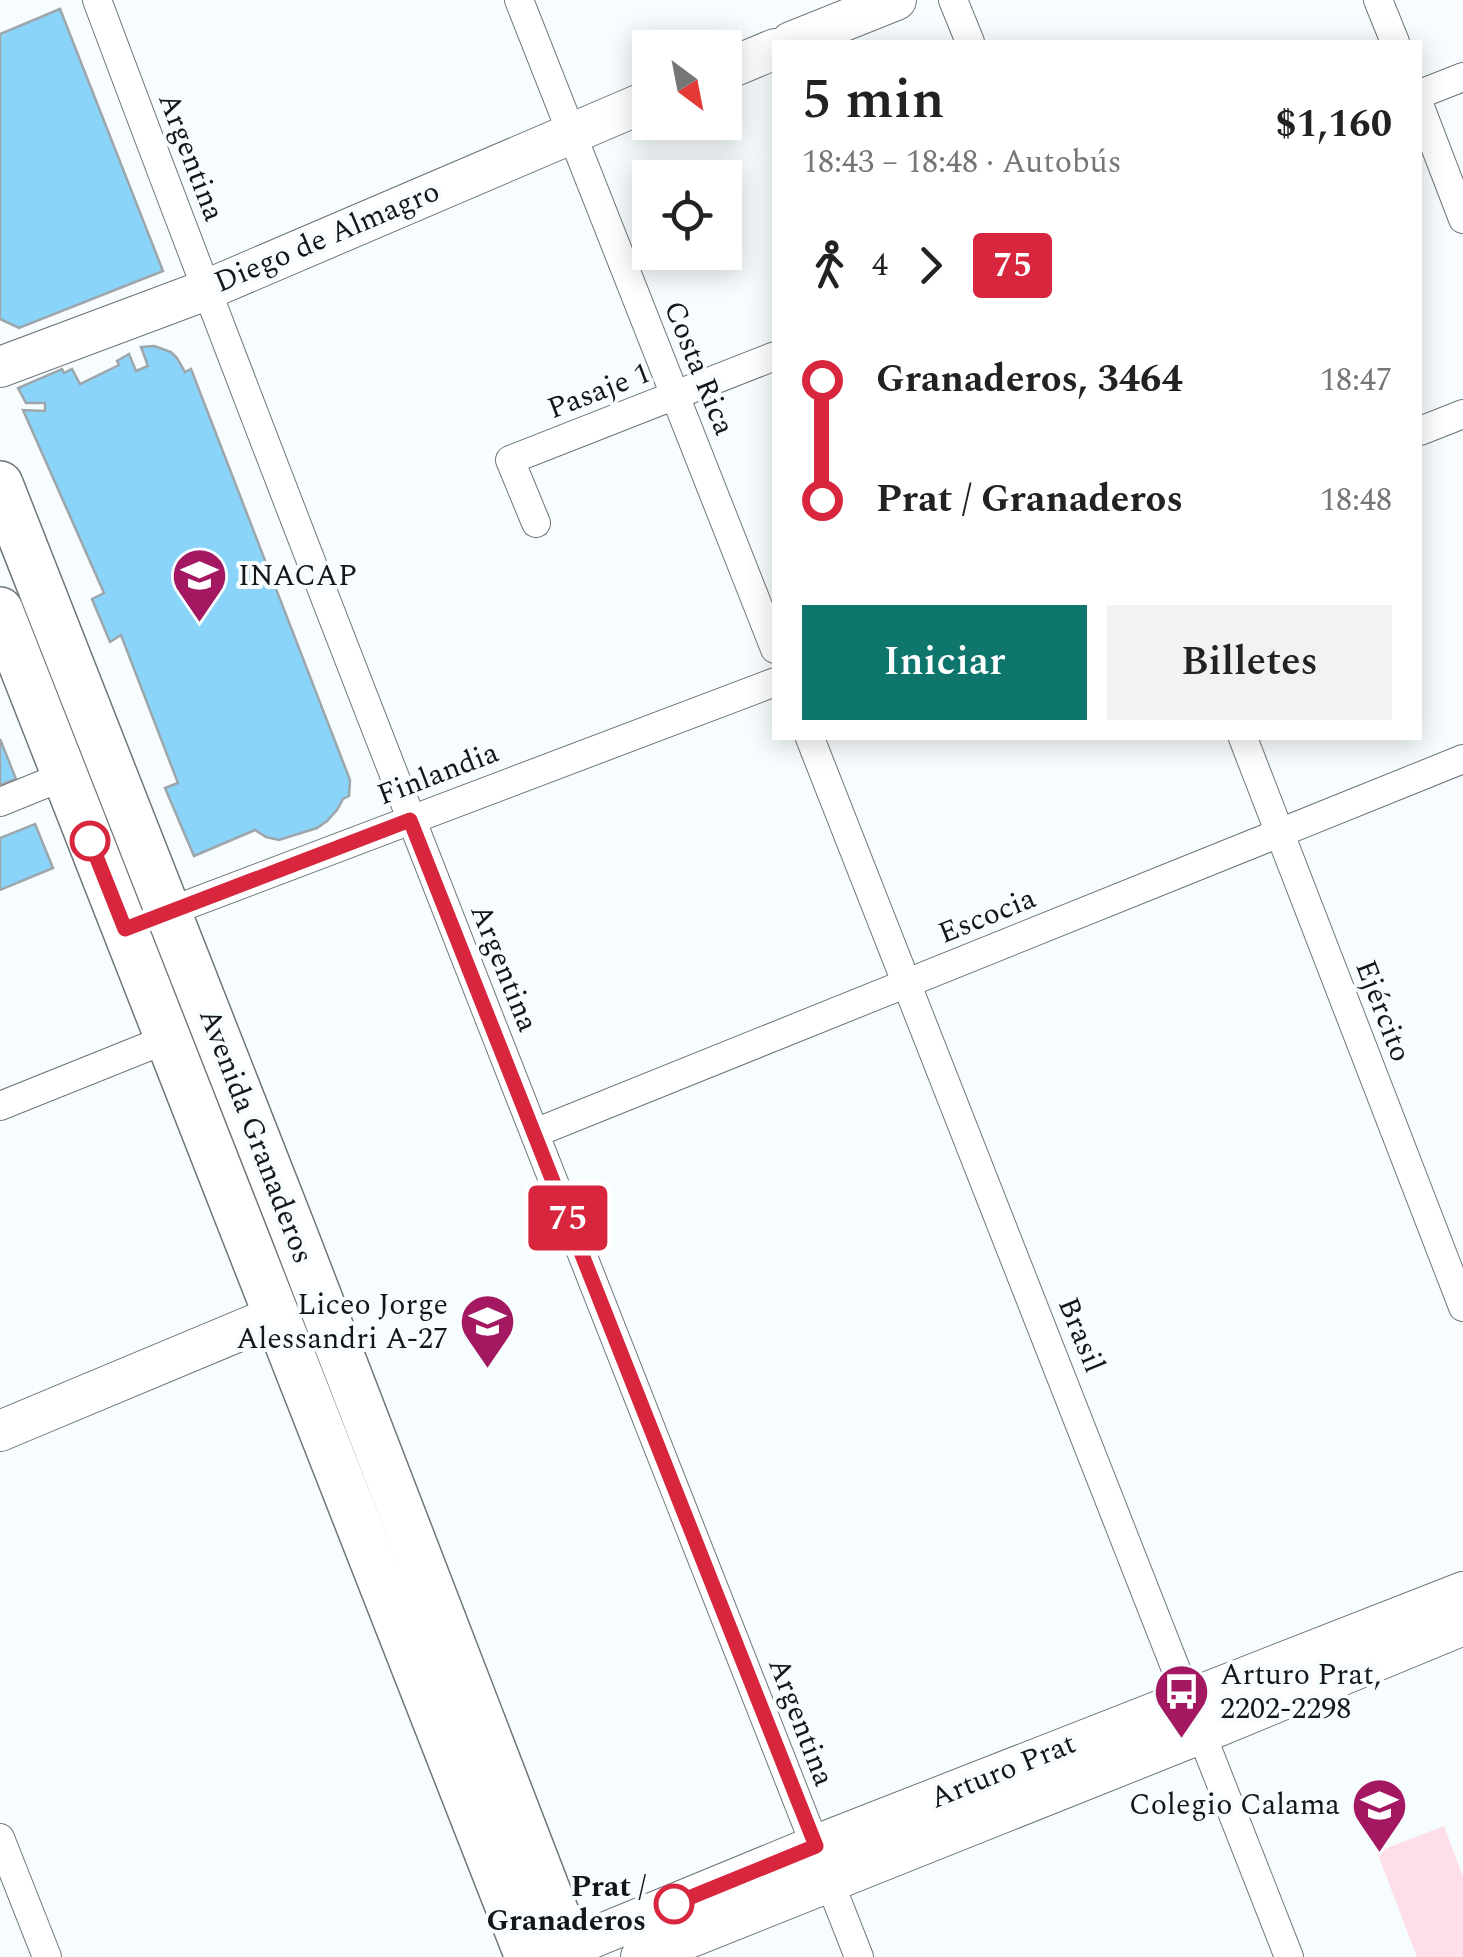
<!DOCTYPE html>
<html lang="es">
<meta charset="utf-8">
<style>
:root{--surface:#fff;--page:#f2f2f2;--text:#222;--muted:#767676;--accent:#0f766e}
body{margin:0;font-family:Spectral,serif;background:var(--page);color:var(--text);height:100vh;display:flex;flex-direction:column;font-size:38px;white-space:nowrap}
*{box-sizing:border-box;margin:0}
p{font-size:32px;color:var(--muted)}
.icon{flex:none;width:55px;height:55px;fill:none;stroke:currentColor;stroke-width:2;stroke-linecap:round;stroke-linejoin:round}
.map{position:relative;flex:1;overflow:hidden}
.details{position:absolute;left:772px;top:40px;width:650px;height:700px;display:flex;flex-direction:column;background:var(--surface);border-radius:0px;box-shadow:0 5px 25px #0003}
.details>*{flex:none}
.badge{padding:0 20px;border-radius:8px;font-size:35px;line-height:65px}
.needle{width:65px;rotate:148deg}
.tools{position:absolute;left:632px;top:30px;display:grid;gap:20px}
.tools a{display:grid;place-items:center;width:110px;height:110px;border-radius:0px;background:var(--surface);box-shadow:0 5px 25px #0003;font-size:50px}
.map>.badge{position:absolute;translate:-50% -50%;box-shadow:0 0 0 5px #fff}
.legs{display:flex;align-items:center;gap:15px;height:110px;padding:0 30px;font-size:32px}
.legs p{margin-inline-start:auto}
.summary{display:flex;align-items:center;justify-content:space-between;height:170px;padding:0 30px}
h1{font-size:55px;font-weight:600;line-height:75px}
.button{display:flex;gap:20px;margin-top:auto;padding:20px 30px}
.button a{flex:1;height:115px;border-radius:0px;background:var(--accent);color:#fff;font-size:40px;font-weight:600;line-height:115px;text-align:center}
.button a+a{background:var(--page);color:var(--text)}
ul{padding:0 30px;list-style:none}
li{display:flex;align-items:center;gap:35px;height:120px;font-size:38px}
li i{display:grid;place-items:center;width:15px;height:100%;margin:0 12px;background:currentColor}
li i::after{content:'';width:25px;height:25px;margin:-12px;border:8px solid;border-radius:50%;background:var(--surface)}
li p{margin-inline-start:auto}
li:first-child i{background:linear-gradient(#0000 50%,currentColor 0)}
li:last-child i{background:linear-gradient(currentColor 50%,#0000 0)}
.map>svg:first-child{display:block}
.green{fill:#fedfe9}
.building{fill:#8ad4fa;stroke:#9da6aa;stroke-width:2.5}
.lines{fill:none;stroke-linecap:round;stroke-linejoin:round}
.street-casing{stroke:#6f777b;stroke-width:30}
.secondary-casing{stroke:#6f777b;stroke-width:42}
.primary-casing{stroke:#6f777b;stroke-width:48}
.street{stroke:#fff;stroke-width:28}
.secondary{stroke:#fff;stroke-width:40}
.primary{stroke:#fff;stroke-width:45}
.line-1-casing{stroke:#fff;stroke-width:22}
.line-1{stroke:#d7263d;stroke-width:15}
.stop-1-dot{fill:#fff;stroke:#d7263d;stroke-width:5}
.labels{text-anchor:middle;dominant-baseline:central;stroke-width:8;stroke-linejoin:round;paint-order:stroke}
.street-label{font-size:30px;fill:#141719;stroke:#f7fcff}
.poi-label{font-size:30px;fill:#141719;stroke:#f7fcff;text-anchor:start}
.stop-label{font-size:30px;font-weight:bold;fill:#141719;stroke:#f7fcff;text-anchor:end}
</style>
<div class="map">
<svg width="1463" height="1957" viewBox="0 0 1463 1957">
<rect width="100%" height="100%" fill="#f7fcff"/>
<!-- green -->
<path class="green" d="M1444 1826 1463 1877V1957H1417L1377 1852Z"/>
<!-- building -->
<g class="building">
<path d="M60 9 163 271 19 328 0 319V34Z"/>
<path d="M154 346 171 352 177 358 185 372 191 369 350 780 349 796 343 799 337 810 327 821 317 828 279 840 266 837 255 830 194 856 165 788 178 783 121 635 110 642 92 599 104 593 23 410 45 411V403H26L18 388 62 369 64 373 72 369 80 384 119 365 117 361 129 354 136 371 148 366 141 347Z"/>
<path d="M0 739 16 779 0 785Z"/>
<path d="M35 824 53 868 0 890V838Z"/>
</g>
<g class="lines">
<defs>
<g id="street">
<path d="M97 0C343 656 603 1305 859 1957"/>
<path d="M519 0 775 649"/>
<path d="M953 0 970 42"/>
<path d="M1378 0 1395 42"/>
<path d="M1420 94 1463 77"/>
<path d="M1420 107 1463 219"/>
<path d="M1420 431 1463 414"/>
<path d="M536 523 510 460 775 356"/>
<path d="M810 738 1289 1957"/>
<path d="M1243 738 1463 1307"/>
<path d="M0 802 64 776"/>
<path d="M155 917 775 682"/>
<path d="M0 1106 167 1039"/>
<path d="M535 1133 1463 759"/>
<path d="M0 1838 47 1957"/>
</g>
<g id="secondary">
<path d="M791 42 896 0"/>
<path d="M725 70 775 49"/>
<path d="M0 367 206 290 650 100"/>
<path d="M0 1431 275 1316"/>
<path d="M570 1947 837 1837 1463 1592"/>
<path d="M641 1957 1202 1733 1463 1625"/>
</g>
<g id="primary">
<path d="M0 484 293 1230 573 1957"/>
<path d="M0 610 528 1957"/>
</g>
</defs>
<!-- street casing -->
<use href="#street" class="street-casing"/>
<!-- secondary casing -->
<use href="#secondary" class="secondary-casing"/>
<!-- primary casing -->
<use href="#primary" class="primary-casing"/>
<!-- street -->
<use href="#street" class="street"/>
<!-- secondary -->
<use href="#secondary" class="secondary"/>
<!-- primary -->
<use href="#primary" class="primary"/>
</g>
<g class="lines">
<defs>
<path id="line-1" d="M90 841 125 929 410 820 816 1846 674 1904"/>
</defs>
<!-- line-1 casing -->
<use href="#line-1" class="line-1-casing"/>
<!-- line-1 -->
<use href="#line-1" class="line-1"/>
</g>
<!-- icons -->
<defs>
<symbol id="university-pin" viewBox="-11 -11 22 30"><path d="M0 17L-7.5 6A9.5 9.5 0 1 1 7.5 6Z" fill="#a31860" stroke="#f7fcff"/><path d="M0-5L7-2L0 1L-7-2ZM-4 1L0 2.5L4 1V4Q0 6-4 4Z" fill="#fff"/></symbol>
<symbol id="school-pin" viewBox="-11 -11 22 30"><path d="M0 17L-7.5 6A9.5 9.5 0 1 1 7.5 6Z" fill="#a31860" stroke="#f7fcff"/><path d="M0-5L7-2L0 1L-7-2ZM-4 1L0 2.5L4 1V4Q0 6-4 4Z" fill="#fff"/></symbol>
<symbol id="bus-pin" viewBox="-11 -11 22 30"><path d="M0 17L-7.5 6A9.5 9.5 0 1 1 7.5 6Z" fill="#a31860" stroke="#f7fcff"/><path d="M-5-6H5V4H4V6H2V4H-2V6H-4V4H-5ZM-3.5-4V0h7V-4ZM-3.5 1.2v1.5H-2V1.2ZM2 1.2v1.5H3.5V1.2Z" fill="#fff"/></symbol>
</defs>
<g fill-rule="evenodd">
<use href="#university-pin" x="168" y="544" width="63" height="86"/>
<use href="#school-pin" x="456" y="1290" width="63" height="86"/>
<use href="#bus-pin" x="1150" y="1660" width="63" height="86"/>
<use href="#school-pin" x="1348" y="1774" width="63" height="86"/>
</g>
<!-- markers -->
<g class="stop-1-dot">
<circle cx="90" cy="841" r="18"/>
<circle cx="674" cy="1904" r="18"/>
</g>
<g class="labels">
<!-- street labels -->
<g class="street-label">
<text transform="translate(191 157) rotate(69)">Argentina</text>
<text transform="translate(327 237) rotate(-23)">Diego de Almagro</text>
<text transform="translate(699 368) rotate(68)">Costa Rica</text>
<text transform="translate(599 391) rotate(-21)">Pasaje 1</text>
<text transform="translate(438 774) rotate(-21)">Finlandia</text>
<text transform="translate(987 916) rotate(-22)">Escocia</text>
<text transform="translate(504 968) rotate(68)">Argentina</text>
<text transform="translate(1383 1011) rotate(69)">Ejército</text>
<text transform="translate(256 1136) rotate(69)">Avenida Granaderos</text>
<text transform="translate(1081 1335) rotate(68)">Brasil</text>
<text transform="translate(801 1722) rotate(69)">Argentina</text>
<text transform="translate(1003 1771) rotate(-22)">Arturo Prat</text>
</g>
<!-- poi labels -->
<g class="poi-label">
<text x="238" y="576">INACAP</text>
<text x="448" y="1305" text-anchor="end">Liceo Jorge<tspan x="448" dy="34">Alessandri A-27</tspan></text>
<text x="1220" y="1675">Arturo Prat,<tspan x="1220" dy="34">2202-2298</tspan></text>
<text x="1340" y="1805" text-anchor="end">Colegio Calama</text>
</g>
<!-- stop labels -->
<g class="stop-label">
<text x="646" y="1887">Prat /<tspan x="646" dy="34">Granaderos</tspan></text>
</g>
</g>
</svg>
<div class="tools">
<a><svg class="needle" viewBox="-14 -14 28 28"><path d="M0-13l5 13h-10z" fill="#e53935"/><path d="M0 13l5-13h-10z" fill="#767676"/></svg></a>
<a><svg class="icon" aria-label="locate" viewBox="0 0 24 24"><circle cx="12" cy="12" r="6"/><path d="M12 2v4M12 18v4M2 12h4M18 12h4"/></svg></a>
</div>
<b class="badge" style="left:568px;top:1218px;background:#d7263d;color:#fff">75</b>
<section class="details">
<div class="summary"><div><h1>5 min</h1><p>18:43 – 18:48 · Autobús</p></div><b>$1,160</b></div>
<div class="legs"><svg class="icon" aria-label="walk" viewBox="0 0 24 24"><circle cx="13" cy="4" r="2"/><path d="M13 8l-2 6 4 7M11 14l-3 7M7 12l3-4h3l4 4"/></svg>4<svg class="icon" aria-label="forward" viewBox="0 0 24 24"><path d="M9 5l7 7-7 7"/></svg><b class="badge" style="background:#d7263d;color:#fff">75</b></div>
<ul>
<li><i style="color:#d7263d"></i><b>Granaderos, 3464</b><p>18:47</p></li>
<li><i style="color:#d7263d"></i><b>Prat / Granaderos</b><p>18:48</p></li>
</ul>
<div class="button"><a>Iniciar</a><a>Billetes</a></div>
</section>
</div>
